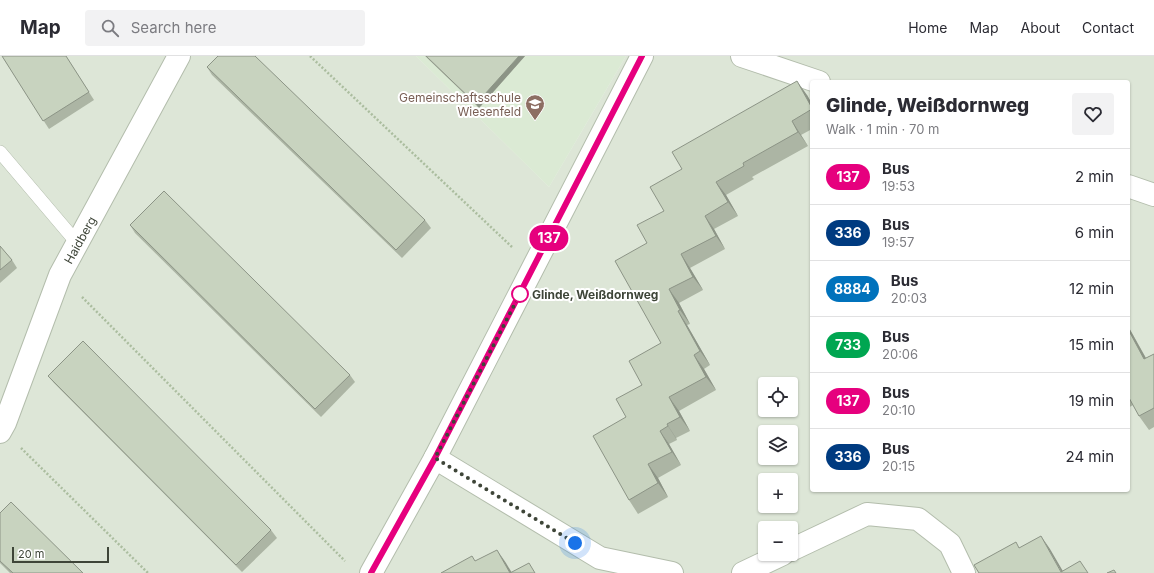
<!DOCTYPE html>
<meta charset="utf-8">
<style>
:root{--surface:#fff;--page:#f2f2f3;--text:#2b2b33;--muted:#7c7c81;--line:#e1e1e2}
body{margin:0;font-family:Inter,sans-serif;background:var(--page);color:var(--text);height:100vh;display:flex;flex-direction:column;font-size:15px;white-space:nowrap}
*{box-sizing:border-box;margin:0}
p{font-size:13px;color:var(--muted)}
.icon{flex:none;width:22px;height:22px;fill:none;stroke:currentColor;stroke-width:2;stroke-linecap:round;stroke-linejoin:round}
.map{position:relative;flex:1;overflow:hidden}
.side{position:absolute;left:810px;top:24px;width:320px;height:412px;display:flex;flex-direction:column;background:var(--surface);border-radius:4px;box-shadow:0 1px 3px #0004}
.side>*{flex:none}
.badge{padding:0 8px;border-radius:13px;font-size:14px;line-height:26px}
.tools{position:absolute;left:758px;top:321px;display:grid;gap:8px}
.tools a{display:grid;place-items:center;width:40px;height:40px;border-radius:4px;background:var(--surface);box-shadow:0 1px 3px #0004;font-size:20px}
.scale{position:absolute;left:12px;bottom:10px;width:97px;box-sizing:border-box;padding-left:4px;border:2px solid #3e4538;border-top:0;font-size:11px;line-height:14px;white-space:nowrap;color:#3e4538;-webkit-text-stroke:3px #fff;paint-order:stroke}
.you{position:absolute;width:20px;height:20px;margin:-10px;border:3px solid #fff;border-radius:50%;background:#1a73e8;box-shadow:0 0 0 6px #1a73e833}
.map>.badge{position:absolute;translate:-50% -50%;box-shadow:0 0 0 2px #fff}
.round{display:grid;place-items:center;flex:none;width:42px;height:42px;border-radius:4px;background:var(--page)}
.summary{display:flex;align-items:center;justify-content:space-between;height:68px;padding:0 16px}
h1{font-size:19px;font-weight:800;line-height:30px}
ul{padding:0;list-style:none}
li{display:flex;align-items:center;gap:12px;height:56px;padding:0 16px;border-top:1px solid var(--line)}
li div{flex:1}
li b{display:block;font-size:15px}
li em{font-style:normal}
li .badge{min-width:44px;font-weight:700;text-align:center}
header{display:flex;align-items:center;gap:24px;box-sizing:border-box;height:56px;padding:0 20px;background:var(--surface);border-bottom:1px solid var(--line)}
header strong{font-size:19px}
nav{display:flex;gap:22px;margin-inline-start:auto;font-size:14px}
.search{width:280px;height:36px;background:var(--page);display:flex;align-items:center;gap:10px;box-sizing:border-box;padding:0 14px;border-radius:4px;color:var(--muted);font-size:15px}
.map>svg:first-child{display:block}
.residential{fill:#dde6d7;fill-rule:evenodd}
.education{fill:#dbead4}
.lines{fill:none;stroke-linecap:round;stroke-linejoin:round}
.lane-casing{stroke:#b3bdac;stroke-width:14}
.street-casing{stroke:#b3bdac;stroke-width:24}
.path{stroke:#abbd9f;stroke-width:2.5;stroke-dasharray:2 2;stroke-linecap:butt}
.lane{stroke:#fff;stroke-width:13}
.street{stroke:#fff;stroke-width:22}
.wall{fill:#acb5a4}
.shaded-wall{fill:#8c9486}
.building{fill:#c8d3bf;stroke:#8c9486}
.line-casing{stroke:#fff;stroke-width:9}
.line{stroke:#e6007e;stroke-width:6}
.walk{stroke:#3e4538;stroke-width:4;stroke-dasharray:0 7.2}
.stop-dot{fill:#fff;stroke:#e6007e;stroke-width:2}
.labels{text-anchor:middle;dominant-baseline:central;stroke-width:4;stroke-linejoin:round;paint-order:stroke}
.education-label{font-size:12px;fill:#785e54;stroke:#fff;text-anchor:end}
.street-label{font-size:12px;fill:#3e4538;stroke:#fff}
.stop-label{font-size:12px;font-weight:bold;fill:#3e4538;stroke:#fff;text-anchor:start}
</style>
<header>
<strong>Map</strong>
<div class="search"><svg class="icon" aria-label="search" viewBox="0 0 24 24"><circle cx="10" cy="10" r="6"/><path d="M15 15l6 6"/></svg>Search here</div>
<nav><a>Home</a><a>Map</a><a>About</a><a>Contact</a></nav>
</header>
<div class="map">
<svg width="1154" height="517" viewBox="0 0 1154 517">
<rect width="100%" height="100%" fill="#ecf2e8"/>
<!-- residential -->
<path class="residential" d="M0 0H416L549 131 626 0H1154V517H0ZM812 26H1128V434H812ZM765 328H791V354H765ZM765 376H791V402H765ZM765 424H791V450H765ZM765 472H791V498H765Z"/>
<!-- education -->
<path class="education" d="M416 0H626L549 131Z"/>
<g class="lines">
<defs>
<path id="lane" d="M0 96 78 188"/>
<g id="street">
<path d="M742 0 819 26"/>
<path d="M1128 130 1154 139"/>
<path d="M0 376 5 367 60 219 179 0"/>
<path d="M435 402 600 502 672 517"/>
<path d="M791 494 867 458 918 463 950 488 964 517"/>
<path d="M371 517 435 402 642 0"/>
<path d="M743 517 783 498"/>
</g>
</defs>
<!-- lane casing -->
<use href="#lane" class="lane-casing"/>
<!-- street casing -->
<use href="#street" class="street-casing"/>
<!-- path -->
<g class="path">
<path d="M310 0 512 191"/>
<path d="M82 241 345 505"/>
<path d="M21 392 148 517"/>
</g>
<!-- lane -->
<use href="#lane" class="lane"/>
<!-- street -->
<use href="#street" class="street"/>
</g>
<!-- wall -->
<g class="wall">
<path d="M2 0H66L94 44 49 73Z"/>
<path d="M425 0H525L479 52Z"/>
<path d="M207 11 425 164 431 172 402 202 212 19Z"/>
<path d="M807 39 812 48V73L801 79 808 90 752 121 754 123 726 139 738 160 714 173 725 193 690 212 703 234 679 247 690 268 687 269 710 309 704 313 716 334 679 355 690 375 676 382 677 384 669 388 681 409 658 422 668 441 638 458 629 444 626 361 661 287 647 187 664 155 682 113Z"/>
<path d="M130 169 350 319 355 326 321 361 135 177Z"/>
<path d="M0 190 12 204 17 212 0 227Z"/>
<path d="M1128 270 1146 302 1154 298V371L1149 374 1139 360 1133 349 1128 352Z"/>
<path d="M48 320 271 474 277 482 242 516 54 327Z"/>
<path d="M0 457 83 517H10L0 507Z"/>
</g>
<!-- shaded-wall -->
<g class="shaded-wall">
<path d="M519 0H525L479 52 476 48Z"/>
<path d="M797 25 807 39 812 48V52Z"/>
<path d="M792 65 801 79 808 90 798 76Z"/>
<path d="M716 126 726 139 738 160 728 146Z"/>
<path d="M705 160 714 173 725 193 716 180Z"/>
<path d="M681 198 690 212 703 234 693 221Z"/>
<path d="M669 233 679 247 690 268 680 254Z"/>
<path d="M678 255 687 269 710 309 700 295Z"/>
<path d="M1128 270 1154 317 1144 303 1128 273Z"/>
<path d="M694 299 704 313 716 334 706 321Z"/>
<path d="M669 341 679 355 690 375 680 361Z"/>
<path d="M667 368 676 382 677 384 668 370Z"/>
<path d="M660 375 669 388 681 409 672 396Z"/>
<path d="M648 408 658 422 668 441 658 427Z"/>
<path d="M1041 480 1050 493 1064 517H1062Z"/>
<path d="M497 494 506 507 512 517H510Z"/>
</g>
<!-- building -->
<g class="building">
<path d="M2 0H66L89 36 43 65Z"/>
<path d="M218 0H255L425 164 396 194 207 11Z"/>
<path d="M426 0H519L476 48Z"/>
<path d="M797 25 812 52V53L792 65 798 76 743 107 744 110 716 126 728 146 705 160 716 180 681 198 693 221 669 233 680 254 678 255 700 295 694 299 706 321 669 341 680 361 667 368 668 370 660 375 672 396 648 408 658 427 629 444 593 380 626 361 616 343 642 329 629 305 661 287 615 205 647 187 637 169 664 155 650 131 682 113 672 96Z"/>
<path d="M164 135 350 319 315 353 130 169Z"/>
<path d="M0 190 12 204 0 214Z"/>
<path d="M1128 273 1144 303 1154 298V352L1139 360 1128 340Z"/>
<path d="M83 285 271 474 236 509 48 320Z"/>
<path d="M11 446 83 517H13L0 505V457Z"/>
<path d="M1041 480 1061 516 1080 505 1088 517H979L974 509 1016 486 1019 492Z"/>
<path d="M497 494 510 517H441L472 500 475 505Z"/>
<path d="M529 507 535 517H510Z"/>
<path d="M1114 514 1116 517H1107Z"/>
</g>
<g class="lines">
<defs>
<path id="line" d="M371 517 435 402 642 0"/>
</defs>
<!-- line casing -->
<use href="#line" class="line-casing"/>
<!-- line -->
<use href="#line" class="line"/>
<!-- walk -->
<path class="walk" d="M520 238 435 402 575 487"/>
</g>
<!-- icons -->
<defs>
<symbol id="school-pin" viewBox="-11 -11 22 30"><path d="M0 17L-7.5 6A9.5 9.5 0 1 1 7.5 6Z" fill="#8d6e63" stroke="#fff"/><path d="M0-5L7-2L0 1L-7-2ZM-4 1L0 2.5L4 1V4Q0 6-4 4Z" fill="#fff"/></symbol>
</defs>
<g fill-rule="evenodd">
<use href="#school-pin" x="524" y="37" width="22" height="30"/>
</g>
<!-- markers -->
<circle class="stop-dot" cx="520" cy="238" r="8"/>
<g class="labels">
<!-- education labels -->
<g class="education-label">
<text x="521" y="41">Gemeinschaftsschule<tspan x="521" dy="14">Wiesenfeld</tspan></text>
</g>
<!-- street labels -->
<g class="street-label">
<text transform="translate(80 184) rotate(-61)">Haidberg</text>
</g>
<!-- stop labels -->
<g class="stop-label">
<text x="532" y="238">Glinde, Weißdornweg</text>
</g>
</g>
</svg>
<div class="tools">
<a><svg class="icon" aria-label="locate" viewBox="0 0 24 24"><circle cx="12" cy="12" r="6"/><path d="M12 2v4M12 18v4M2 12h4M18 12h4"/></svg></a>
<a><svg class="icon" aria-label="layers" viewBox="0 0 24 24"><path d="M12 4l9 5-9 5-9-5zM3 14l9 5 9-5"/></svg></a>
<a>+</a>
<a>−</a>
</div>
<div class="scale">20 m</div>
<div class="you" style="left:575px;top:487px"></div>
<b class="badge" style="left:549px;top:182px;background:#e6007e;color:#fff">137</b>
<section class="side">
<div class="summary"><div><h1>Glinde, Weißdornweg</h1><p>Walk · 1 min · 70 m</p></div><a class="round"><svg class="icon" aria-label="heart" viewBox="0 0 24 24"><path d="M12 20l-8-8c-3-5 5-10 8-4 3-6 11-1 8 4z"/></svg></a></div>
<ul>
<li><span class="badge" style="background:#e6007e;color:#fff">137</span><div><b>Bus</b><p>19:53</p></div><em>2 min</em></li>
<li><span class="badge" style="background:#003b80;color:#fff">336</span><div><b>Bus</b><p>19:57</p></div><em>6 min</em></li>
<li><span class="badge" style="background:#0072bc;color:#fff">8884</span><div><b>Bus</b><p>20:03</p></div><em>12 min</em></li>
<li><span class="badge" style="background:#00a651;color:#fff">733</span><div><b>Bus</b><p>20:06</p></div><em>15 min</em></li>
<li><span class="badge" style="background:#e6007e;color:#fff">137</span><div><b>Bus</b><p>20:10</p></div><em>19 min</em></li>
<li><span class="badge" style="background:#003b80;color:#fff">336</span><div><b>Bus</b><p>20:15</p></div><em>24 min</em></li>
</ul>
</section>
</div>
